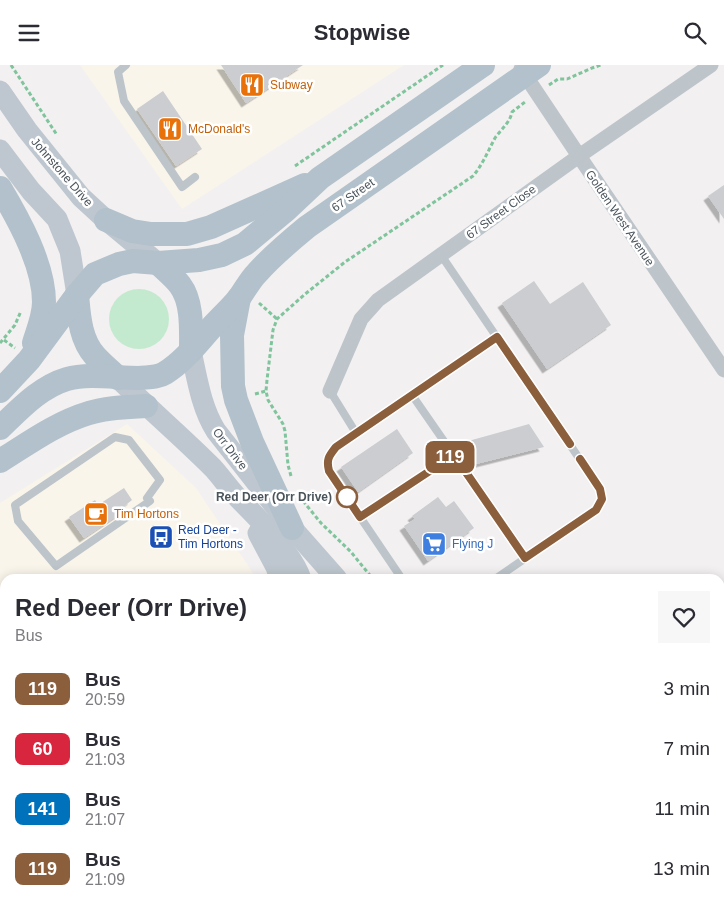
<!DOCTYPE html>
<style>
:root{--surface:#fff;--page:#f7f7f7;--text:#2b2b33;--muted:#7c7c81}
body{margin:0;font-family:Arial,sans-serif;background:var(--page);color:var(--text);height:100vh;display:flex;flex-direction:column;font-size:19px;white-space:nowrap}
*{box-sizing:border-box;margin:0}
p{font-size:16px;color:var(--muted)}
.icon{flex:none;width:28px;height:28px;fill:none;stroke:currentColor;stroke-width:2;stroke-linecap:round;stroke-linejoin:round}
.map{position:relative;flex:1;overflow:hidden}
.panel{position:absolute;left:0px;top:509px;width:725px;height:336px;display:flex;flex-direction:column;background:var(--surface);border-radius:15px 15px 0 0;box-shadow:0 2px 12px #0003}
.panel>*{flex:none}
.badge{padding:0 10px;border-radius:8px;font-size:18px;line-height:32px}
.map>.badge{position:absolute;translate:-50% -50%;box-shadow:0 0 0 2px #fff}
.round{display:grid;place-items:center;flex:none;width:52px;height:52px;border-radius:0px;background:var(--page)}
.headline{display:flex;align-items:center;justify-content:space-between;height:85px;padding:0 15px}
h1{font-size:24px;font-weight:600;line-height:38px}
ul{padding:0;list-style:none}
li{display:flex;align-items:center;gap:15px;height:60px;padding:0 15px}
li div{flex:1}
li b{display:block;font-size:19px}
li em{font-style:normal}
li .badge{min-width:55px;font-weight:700;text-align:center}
header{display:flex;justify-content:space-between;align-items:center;height:65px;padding:0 15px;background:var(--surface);font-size:22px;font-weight:600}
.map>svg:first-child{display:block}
.commercial{fill:#faf5eb}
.green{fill:#c3eacf}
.building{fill:#cbcdd1;filter:url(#shadow)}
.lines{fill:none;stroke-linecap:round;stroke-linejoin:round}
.path{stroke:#7fc49c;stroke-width:3;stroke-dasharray:4 2.5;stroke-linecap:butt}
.lane{stroke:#bdc5cb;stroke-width:8}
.street{stroke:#bdc5cb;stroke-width:15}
.secondary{stroke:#bec7cf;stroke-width:21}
.primary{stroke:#b2c1cb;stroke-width:24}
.line-casing{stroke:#fff;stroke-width:11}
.line{stroke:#8b5e3c;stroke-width:8}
.stop-dot{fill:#fff;stroke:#8b5e3c;stroke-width:2.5}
.labels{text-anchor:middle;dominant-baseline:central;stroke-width:5;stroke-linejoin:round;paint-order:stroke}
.food-label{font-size:12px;fill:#c56008;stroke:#fff;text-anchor:start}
.street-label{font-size:12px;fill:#4a545b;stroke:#fff}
.stop-label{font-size:12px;font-weight:bold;fill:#4a545b;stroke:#fff;text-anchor:end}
.transit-label{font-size:12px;fill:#164399;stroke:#fff;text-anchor:start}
.shop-label{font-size:12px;fill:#366cbe;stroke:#fff;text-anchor:start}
</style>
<header><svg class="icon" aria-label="menu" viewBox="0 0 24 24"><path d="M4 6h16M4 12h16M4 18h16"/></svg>Stopwise<svg class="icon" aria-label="search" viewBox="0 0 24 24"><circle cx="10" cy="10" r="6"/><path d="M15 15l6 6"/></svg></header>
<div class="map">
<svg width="724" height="844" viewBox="0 0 724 844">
<defs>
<filter id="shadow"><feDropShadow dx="-4.5" dy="4.5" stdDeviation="0" flood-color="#0004"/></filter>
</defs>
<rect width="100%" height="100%" fill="#f2f0f0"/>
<!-- commercial -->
<g class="commercial">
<path d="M80 0H404L182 144Z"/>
<path d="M127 359 196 423 257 514H5V662L0 660V438Z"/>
<path d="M428 840H600L603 844H429Z"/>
</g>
<!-- green -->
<circle class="green" cx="139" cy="254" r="30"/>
<!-- building -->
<g class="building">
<path d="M221 0H303L246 38Z"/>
<path d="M163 26 202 84 176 101 137 44Z"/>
<path d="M724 120V154L708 131Z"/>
<path d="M534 216 550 239 583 217 611 260 547 304 502 238Z"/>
<path d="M529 359 544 382 468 401 454 380Z"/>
<path d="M397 364 413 388 358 427 341 402Z"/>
<path d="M124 423 132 435 122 443 124 446 84 473 69 452 95 435 98 440Z"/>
<path d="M438 432 446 442 454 436 474 463 428 496 404 461 415 454 412 451Z"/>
</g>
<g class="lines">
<!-- path -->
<g class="path">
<path d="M11 0 57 70"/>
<path d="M549 20 558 14H567L592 3 601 0"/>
<path d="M295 101 443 0"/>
<path d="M259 238 277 254"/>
<path d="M4 275 15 283"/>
<path d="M0 278 15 260 21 246"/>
<path d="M255 329 266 326"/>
<path d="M291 411 288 400 285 366 283 359 268 335 266 326 267 315 273 265 277 254 304 230 345 197 473 111C483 99 488 86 495 73 501 64 510 58 512 47L525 37"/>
<path d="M303 436 321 458 351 487 373 514"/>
</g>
<!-- lane -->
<g class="lane">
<path d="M126 0 118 7 124 36 182 122 195 112"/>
<path d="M441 190 600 424 602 434 596 445 495 514"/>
<path d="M330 326 356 368"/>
<path d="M412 330 525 493"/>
<path d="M147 433 160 415 129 375 115 372 15 440 18 456 56 501 150 436"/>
<path d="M360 452 454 390"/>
<path d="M402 514 329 406C324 386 342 378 356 368L497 272"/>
</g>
<!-- street -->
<g class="street">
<path d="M521 4 579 91 724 305"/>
<path d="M330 326 361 254 378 235 579 91 711 0"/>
<path d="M146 844 147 840"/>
</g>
<!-- secondary -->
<g class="secondary">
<path d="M0 26 27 65 81 132 106 155 158 198"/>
<path d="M0 85 31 126 57 154 70 186 77 230"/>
<path d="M191 286C197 313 201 342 216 366L292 463 337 514"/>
<path d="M118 313C149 344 182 372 213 403 223 414 232 428 243 438 261 456 293 490 301 514"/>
<path d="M258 468 276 502 280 514"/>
<path d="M398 840V844"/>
</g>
<!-- primary -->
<g class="primary">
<path d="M0 123C19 155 44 200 44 237 44 251 38 265 34 278"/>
<path d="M106 155 132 166 151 169H187L211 162 305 120"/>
<path d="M158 198C165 205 174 212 180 220 193 237 191 266 191 286"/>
<path d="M77 230C79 251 80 274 95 291 102 299 111 306 118 313"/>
<path d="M239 233 232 270 233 321 236 335 252 377 292 463"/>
<path d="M0 326 29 295 77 230 95 209 119 199 133 196 158 198 199 195 222 190 245 179 286 145 320 113 483 0"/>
<path d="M0 363C20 344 40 322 67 314 89 308 116 313 139 313 148 312 157 313 165 308 183 297 197 279 211 263 220 253 231 243 239 233 245 225 250 215 257 208 272 191 290 176 307 162L539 0"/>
<path d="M0 396C29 378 56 358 89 348 107 342 127 342 146 341"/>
</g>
</g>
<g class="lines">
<defs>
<path id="line" d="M570 379 497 272 336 382C329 391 326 394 329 406L360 452 454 390 525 493 596 445 602 434 600 424 580 394"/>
</defs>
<!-- line casing -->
<use href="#line" class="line-casing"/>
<!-- line -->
<use href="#line" class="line"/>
</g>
<!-- icons -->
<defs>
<symbol id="restaurant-square" viewBox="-11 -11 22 22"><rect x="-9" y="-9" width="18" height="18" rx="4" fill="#e8710a" stroke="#fff"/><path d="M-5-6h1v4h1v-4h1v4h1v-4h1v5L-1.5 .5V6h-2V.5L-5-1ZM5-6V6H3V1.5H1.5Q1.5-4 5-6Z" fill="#fff"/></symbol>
<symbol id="cafe-square" viewBox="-11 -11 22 22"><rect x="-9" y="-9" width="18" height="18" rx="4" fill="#e8710a" stroke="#fff"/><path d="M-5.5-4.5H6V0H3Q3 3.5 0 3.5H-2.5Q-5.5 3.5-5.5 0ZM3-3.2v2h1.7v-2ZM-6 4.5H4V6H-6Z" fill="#fff"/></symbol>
<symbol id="bus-square" viewBox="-11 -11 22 22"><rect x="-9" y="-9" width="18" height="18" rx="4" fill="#1a4fb4" stroke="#fff"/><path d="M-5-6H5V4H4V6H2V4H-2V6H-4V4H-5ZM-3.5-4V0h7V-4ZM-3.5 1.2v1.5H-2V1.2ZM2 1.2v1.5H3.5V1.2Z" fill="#fff"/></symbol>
<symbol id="supermarket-square" viewBox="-11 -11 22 22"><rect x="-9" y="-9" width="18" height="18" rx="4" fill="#3f7fe0" stroke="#fff"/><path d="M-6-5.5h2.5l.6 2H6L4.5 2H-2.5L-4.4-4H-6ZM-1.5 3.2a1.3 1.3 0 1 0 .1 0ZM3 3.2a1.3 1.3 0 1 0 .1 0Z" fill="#fff"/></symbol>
</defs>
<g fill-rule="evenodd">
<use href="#restaurant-square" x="238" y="6" width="28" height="28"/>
<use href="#restaurant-square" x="156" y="50" width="28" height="28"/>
<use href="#cafe-square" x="82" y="435" width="28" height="28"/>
<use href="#bus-square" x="147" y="458" width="28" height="28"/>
<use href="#supermarket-square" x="420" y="465" width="28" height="28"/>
</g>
<!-- markers -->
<circle class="stop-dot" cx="347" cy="432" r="10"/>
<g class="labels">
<!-- food labels -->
<g class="food-label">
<text x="270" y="20">Subway</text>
<text x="188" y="64">McDonald's</text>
<text x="114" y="449">Tim Hortons</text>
</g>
<!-- street labels -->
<g class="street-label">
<text transform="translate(62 107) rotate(49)">Johnstone Drive</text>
<text transform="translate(353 130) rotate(-35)">67 Street</text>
<text transform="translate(501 147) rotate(-36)">67 Street Close</text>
<text transform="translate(620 153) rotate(56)">Golden West Avenue</text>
<text transform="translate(230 384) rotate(53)">Orr Drive</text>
</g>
<!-- stop labels -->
<g class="stop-label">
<text x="332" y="432">Red Deer (Orr Drive)</text>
</g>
<!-- transit labels -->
<g class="transit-label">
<text x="178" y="465">Red Deer -<tspan x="178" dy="14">Tim Hortons</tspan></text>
</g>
<!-- shop labels -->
<g class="shop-label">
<text x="452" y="479">Flying J</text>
</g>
</g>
</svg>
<b class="badge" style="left:450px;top:392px;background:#8b5e3c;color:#fff">119</b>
<section class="panel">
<div class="headline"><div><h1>Red Deer (Orr Drive)</h1><p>Bus</p></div><a class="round"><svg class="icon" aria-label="heart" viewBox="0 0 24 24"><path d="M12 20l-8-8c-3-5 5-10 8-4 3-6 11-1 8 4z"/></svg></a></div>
<ul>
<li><span class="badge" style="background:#8b5e3c;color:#fff">119</span><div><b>Bus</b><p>20:59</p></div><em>3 min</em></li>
<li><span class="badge" style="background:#d7263d;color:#fff">60</span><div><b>Bus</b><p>21:03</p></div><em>7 min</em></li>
<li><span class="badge" style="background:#0072bc;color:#fff">141</span><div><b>Bus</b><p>21:07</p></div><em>11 min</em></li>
<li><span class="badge" style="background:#8b5e3c;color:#fff">119</span><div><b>Bus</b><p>21:09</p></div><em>13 min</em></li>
</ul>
</section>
</div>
